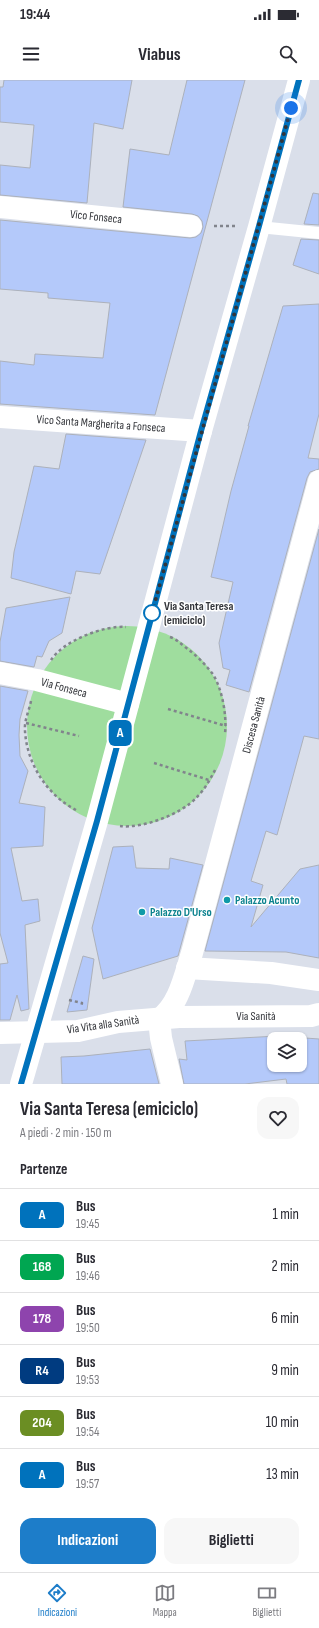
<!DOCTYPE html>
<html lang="it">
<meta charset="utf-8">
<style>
:root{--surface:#fff;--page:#f7f7f7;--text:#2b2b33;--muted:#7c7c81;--line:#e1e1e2;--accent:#1d7dc9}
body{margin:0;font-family:"Sofia Sans Condensed",sans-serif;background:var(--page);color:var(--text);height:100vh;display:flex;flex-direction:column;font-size:15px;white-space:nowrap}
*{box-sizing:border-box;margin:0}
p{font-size:13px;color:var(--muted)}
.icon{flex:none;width:22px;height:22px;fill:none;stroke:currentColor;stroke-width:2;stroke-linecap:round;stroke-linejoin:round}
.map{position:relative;height:1004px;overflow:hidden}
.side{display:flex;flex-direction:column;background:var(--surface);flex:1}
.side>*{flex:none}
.badge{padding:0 8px;border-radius:6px;font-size:14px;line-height:26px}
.fabs{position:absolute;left:267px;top:952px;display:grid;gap:8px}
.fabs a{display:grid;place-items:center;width:40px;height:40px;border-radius:8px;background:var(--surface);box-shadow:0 1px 3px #0004;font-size:20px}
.you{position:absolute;width:20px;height:20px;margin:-10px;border:3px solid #fff;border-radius:50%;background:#1a73e8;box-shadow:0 0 0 6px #1a73e833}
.map>.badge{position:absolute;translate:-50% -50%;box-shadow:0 0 0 2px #fff}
h2{padding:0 20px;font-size:15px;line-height:36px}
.round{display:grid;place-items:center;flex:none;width:42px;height:42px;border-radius:12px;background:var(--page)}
.headline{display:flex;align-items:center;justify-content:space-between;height:68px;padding:0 20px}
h1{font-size:19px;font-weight:700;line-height:30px}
.cta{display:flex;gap:8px;margin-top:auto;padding:8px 20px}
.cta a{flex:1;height:46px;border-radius:12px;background:var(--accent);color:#fff;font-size:16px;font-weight:700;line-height:46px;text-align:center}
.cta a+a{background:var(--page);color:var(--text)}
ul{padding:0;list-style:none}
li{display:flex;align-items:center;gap:12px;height:52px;padding:0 20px;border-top:1px solid var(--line)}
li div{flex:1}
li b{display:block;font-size:15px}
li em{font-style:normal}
li .badge{min-width:44px;font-weight:700;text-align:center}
.status{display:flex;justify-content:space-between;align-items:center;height:28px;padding:0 20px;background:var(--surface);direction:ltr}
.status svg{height:11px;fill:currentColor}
header{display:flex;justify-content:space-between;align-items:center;height:52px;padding:0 20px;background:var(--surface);font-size:18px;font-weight:700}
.dock{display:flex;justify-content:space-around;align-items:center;height:56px;border-top:1px solid var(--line);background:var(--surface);font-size:11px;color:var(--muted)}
.dock a{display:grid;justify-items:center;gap:2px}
.dock .current{color:var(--accent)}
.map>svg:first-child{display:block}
.green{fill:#9fdd9e}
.building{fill:#b4c9fa;stroke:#acb1bb;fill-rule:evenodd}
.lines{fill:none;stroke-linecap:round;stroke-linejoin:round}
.path{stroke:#81848c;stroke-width:2.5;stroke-dasharray:3 3;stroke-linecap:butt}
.lane{stroke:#fff;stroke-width:12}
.street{stroke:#fff;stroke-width:22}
.primary{stroke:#fff;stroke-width:22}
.line-casing{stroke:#fff;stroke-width:9}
.line{stroke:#0072bc;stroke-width:6}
.walk{stroke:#33353a;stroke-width:4;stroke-dasharray:0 7.2}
.stop-dot{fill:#fff;stroke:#0072bc;stroke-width:2}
.culture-dot{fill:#0f9aa8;stroke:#fff;stroke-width:1.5}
.labels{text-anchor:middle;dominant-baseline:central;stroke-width:3;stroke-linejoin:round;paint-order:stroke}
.street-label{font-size:12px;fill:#33353a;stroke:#fff}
.stop-label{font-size:12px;font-weight:bold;fill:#33353a;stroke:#fff;text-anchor:start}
.culture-label{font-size:12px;font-weight:bold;fill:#0d838f;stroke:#fff;text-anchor:start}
</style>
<div class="status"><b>19:44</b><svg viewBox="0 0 49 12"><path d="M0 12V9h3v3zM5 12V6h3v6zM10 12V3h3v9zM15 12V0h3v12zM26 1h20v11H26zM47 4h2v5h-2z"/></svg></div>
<header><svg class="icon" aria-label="menu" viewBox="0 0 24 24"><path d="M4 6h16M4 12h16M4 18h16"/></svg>Viabus<svg class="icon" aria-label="search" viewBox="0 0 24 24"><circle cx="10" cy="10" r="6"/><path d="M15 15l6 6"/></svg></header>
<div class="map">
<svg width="319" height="1004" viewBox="0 0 319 1004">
<rect width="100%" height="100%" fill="#dadfea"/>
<!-- green -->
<circle class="green" cx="127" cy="646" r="100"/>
<!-- building -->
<g class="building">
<path d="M4 0H132L123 49 94 43 87 123 0 115V85L30 88 34 45 0 42V7H3Z"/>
<path d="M187 0H245L155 335 0 324V281L34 285 35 274 103 278 110 223 48 218V213L0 209V140L190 158 196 157 201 153 203 147 202 141 198 136 192 134 123 127 130 69 169 75Z"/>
<path d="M313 113 319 114V145L304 144Z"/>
<path d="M301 159 319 160V194L293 185Z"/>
<path d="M319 224V334L308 378 319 379V389L310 392 307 398 249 612 226 605 230 590 223 588 219 563 233 502 211 497 231 411 249 346H248L283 226Z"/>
<path d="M66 354 146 360 100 494 76 491 71 514 11 498 14 472 34 386 59 389Z"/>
<path d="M319 449V659L304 656 277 755 266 751 251 801 263 805 251 847 300 789 319 785V878L286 872 205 871Z"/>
<path d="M70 517 62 553 49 561 42 577 37 576 34 587 0 581V562L6 528Z"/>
<path d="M0 606 28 611 20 639 19 655 20 676 28 691 19 723 45 727 43 766 11 768 22 821 38 819 40 841 25 845 29 929 21 931 17 915 10 940H0V884L8 883 0 853Z"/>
<path d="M133 766 136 788 169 789 170 778 203 785 178 876 103 899 92 848 113 767Z"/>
<path d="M83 876 94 879 87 930 67 932Z"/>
<path d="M278 956 319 959V1004H287L286 999 245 1004H184L179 979 187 980 185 961ZM274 959H300V985H274Z"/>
<path d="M150 969 159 1004H62L61 977 84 976Z"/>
</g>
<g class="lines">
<!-- path -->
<g class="path">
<path d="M214 146H235"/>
<path d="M170 557C176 559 180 563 185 567 195 574 204 583 212 593 222 607 227 636 225 653"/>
<path d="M51 580C63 561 104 545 126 547"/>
<path d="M31 621C29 631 24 641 25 651 27 684 47 715 76 730"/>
<path d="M168 629 226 646"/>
<path d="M26 643 79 656"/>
<path d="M154 683 209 700"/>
<path d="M120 746C142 749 182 734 197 717 205 709 211 698 216 688"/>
<path d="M69 920 82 923 81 926"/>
</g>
<!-- lane -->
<path class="lane" d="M259 147 319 153"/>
<!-- street -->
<g class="street">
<path d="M0 127 191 146"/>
<path d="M0 337 201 351"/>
<path d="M0 593 37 600 128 624"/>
<path d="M187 888 271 893 319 900"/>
<path d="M159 939C179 926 185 894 192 873L319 401"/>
<path d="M159 939 161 958 172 1004"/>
<path d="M0 953 78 951 118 942 179 937 311 936 319 934"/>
</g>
<!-- primary -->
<path class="primary" d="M21 1004 97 741 201 351 259 147 299 0"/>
</g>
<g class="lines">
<defs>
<path id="line" d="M21 1004 97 741 201 351 259 146 299 0"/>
</defs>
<!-- line casing -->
<use href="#line" class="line-casing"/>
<!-- line -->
<use href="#line" class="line"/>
<!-- walk -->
<path class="walk" d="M152 533 291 28"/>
</g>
<!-- markers -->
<circle class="stop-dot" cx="152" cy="533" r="8"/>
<g class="culture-dot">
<circle cx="227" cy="820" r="4"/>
<circle cx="142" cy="832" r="4"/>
</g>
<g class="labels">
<!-- street labels -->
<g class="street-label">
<text transform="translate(96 137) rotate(6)">Vico Fonseca</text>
<text transform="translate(101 344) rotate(4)">Vico Santa Margherita a Fonseca</text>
<text transform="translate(64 608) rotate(15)">Via Fonseca</text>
<text transform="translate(254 645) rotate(-75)">Discesa Sanità</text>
<text x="256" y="936">Via Sanità</text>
<text transform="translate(103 945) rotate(-8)">Via Vita alla Sanità</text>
</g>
<!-- stop labels -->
<g class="stop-label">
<text x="164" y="526">Via Santa Teresa<tspan x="164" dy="14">(emiciclo)</tspan></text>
</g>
<!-- culture labels -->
<g class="culture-label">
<text x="235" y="820">Palazzo Acunto</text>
<text x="150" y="832">Palazzo D'Urso</text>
</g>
</g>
</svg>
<div class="fabs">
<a><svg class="icon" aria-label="layers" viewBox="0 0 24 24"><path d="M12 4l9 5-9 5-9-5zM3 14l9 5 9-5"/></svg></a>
</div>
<div class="you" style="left:291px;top:28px"></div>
<b class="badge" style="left:120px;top:653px;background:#0072bc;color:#fff">A</b>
</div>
<section class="side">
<div class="headline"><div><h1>Via Santa Teresa (emiciclo)</h1><p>A piedi · 2 min · 150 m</p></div><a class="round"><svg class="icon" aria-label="heart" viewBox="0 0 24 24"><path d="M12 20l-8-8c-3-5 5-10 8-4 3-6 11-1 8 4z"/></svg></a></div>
<h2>Partenze</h2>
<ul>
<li><span class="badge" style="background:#0072bc;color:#fff">A</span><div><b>Bus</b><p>19:45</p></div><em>1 min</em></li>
<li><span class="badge" style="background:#00a651;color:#fff">168</span><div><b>Bus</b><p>19:46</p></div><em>2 min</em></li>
<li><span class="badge" style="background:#8e44ad;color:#fff">178</span><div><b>Bus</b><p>19:50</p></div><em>6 min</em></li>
<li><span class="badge" style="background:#003b80;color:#fff">R4</span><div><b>Bus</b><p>19:53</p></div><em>9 min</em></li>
<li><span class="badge" style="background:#6b8e23;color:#fff">204</span><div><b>Bus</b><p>19:54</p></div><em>10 min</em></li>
<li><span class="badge" style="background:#0072bc;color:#fff">A</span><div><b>Bus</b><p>19:57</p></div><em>13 min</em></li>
</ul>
<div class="cta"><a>Indicazioni</a><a>Biglietti</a></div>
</section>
<nav class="dock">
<a class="current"><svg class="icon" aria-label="directions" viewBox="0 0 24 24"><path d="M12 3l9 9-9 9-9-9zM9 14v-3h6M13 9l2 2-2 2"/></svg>Indicazioni</a>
<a><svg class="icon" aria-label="map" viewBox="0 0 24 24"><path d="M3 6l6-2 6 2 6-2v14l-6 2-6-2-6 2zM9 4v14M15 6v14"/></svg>Mappa</a>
<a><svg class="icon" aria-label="tickets" viewBox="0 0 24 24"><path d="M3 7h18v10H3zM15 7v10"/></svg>Biglietti</a>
</nav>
